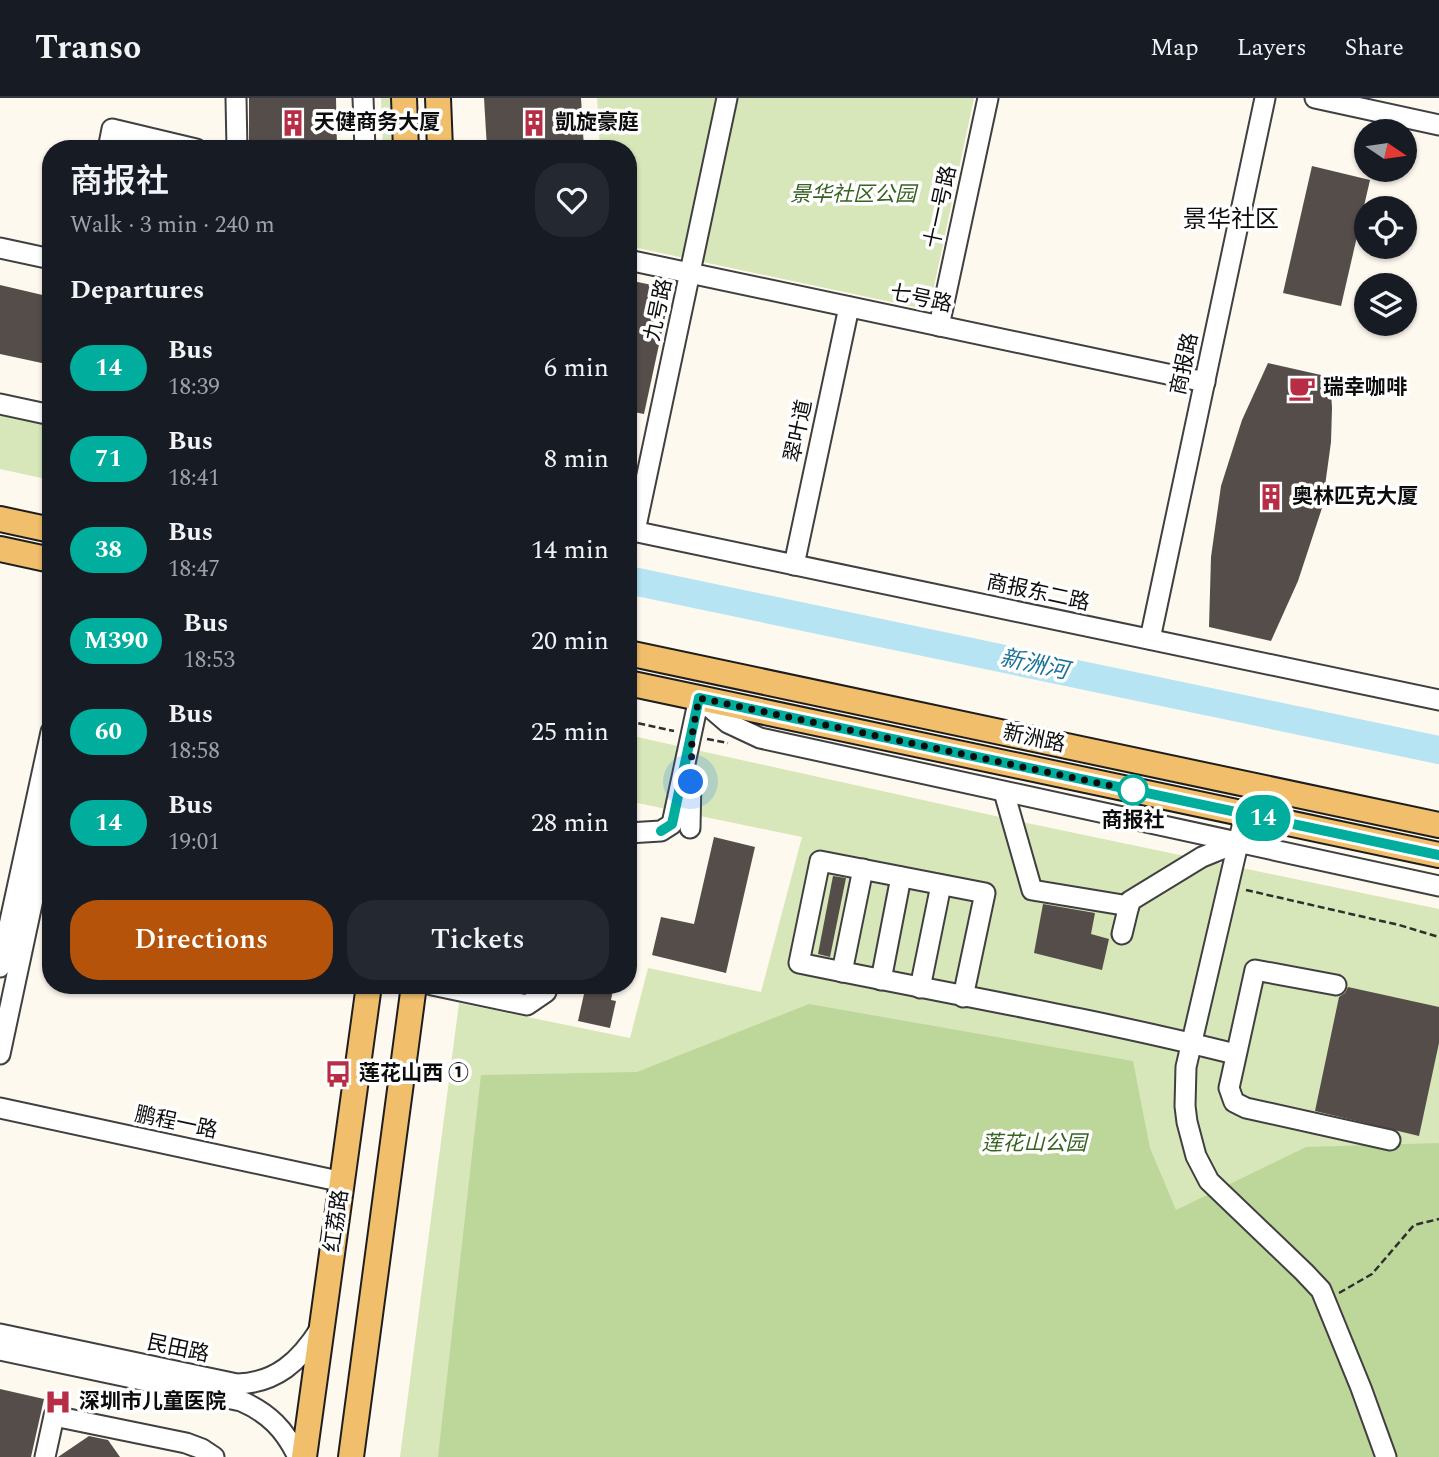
<!DOCTYPE html>
<meta charset="utf-8">
<style>
:root{--surface:#171b24;--page:#242831;--text:#f1f3f6;--muted:#9ea1a6;--line:#363941;--accent:#b45309}
body{margin:0;font-family:Spectral,"Noto Sans SC",serif;background:var(--page);color:var(--text);height:100vh;display:flex;flex-direction:column;font-size:26px;white-space:nowrap}
*{box-sizing:border-box;margin:0}
p{font-size:23px;color:var(--muted)}
.icon{flex:none;width:38px;height:38px;fill:none;stroke:currentColor;stroke-width:2;stroke-linecap:round;stroke-linejoin:round}
.map{position:relative;flex:1;overflow:hidden}
.side{position:absolute;left:42px;top:42px;width:595px;height:854px;display:flex;flex-direction:column;background:var(--surface);border-radius:28px;box-shadow:0 2px 5px #0004}
.side>*{flex:none}
.badge{padding:0 14px;border-radius:23px;font-size:24px;line-height:46px}
.needle{width:46px;rotate:103deg}
.buttons{position:absolute;left:1354px;top:21px;display:grid;gap:14px}
.buttons a{display:grid;place-items:center;width:63px;height:63px;border-radius:50%;background:var(--surface);box-shadow:0 2px 5px #0004;font-size:35px}
.you{position:absolute;width:35px;height:35px;margin:-18px;border:5px solid #fff;border-radius:50%;background:#1a73e8;box-shadow:0 0 0 10px #1a73e833}
.map>.badge{position:absolute;translate:-50% -50%;box-shadow:0 0 0 4px #fff}
h2{padding:0 28px;font-size:26px;line-height:63px}
.round{display:grid;place-items:center;flex:none;width:74px;height:74px;border-radius:28px;background:var(--page)}
.head{display:flex;align-items:center;justify-content:space-between;height:119px;padding:0 28px}
h1{font-size:33px;font-weight:600;line-height:52px}
.primary-button{display:flex;gap:14px;margin-top:auto;padding:14px 28px}
.primary-button a{flex:1;height:80px;border-radius:28px;background:var(--accent);color:#fff;font-size:28px;font-weight:600;line-height:80px;text-align:center}
.primary-button a+a{background:var(--page);color:var(--text)}
ul{padding:0;list-style:none}
li{display:flex;align-items:center;gap:21px;height:91px;padding:0 28px}
li div{flex:1}
li b{display:block;font-size:26px}
li em{font-style:normal}
li .badge{min-width:77px;font-weight:700;text-align:center}
header{display:flex;align-items:center;gap:42px;box-sizing:border-box;height:98px;padding:0 35px;background:var(--surface);border-bottom:2px solid var(--line)}
header strong{font-size:33px}
nav{display:flex;gap:38px;margin-inline-start:auto;font-size:24px}
.map>svg:first-child{display:block}
.green{fill:#d7e7ba}
.forest{fill:#bdd79a}
.lines{fill:none;stroke-linecap:round;stroke-linejoin:round}
.river{stroke:#b6e4f3;stroke-width:28}
.building{fill:#554d4a}
.minor-casing{stroke:#404040;stroke-width:23}
.major-casing{stroke:#1e1e1e;stroke-width:28}
.path{stroke:#2f2f2f;stroke-width:2.5;stroke-dasharray:7 3.5;stroke-linecap:butt}
.minor{stroke:#fff;stroke-width:19}
.major{stroke:#f1bf6c;stroke-width:24}
.line-casing{stroke:#fff;stroke-width:16}
.line{stroke:#01ad9c;stroke-width:10}
.walk{stroke:#0d0d0d;stroke-width:7;stroke-dasharray:0 12.6}
.stop-dot{fill:#fff;stroke:#01ad9c;stroke-width:3.5}
.labels{text-anchor:middle;dominant-baseline:central;stroke-width:7;stroke-linejoin:round;paint-order:stroke}
.poi-label{font-size:21px;font-weight:bold;fill:#0d0d0d;stroke:#fff;text-anchor:start}
.park-label{font-size:21px;font-style:italic;fill:#376221;stroke:#fff}
.street-label{font-size:21px;fill:#0d0d0d;stroke:#fff}
.stop-label{font-size:21px;font-weight:bold;fill:#0d0d0d;stroke:#fff}
.water-label{font-size:23px;font-style:italic;fill:#1d7298;stroke:#fff}
.quarter-label{font-size:24px;fill:#0d0d0d;stroke:#fff}
</style>
<header>
<strong>Transo</strong>
<nav><a>Map</a><a>Layers</a><a>Share</a></nav>
</header>
<div class="map">
<svg width="1439" height="1359" viewBox="0 0 1439 1359">
<rect width="100%" height="100%" fill="#fef9ef"/>
<!-- green -->
<g class="green">
<path d="M381 0H398L401 51H383Z"/>
<path d="M597 0H974L929 212 628 148V51H600Z"/>
<path d="M0 317 51 328V382L0 371Z"/>
<path d="M628 637 1027 725 1439 811V1359H400L459 905 630 940 648 870 761 894 802 739 628 703Z"/>
</g>
<!-- forest -->
<path class="forest" d="M809 906 1133 963 1150 1050 1176 1112 1306 1049 1439 1045V1359H438L481 977 637 974Z"/>
<g class="lines">
<!-- river -->
<path class="river" d="M628 482 1439 652"/>
</g>
<!-- building -->
<g class="building">
<path d="M249 0H336L337 51H249Z"/>
<path d="M484 0H581L584 51H487Z"/>
<path d="M1312 68 1370 82 1341 208 1283 195Z"/>
<path d="M628 182 671 191 644 316 628 313Z"/>
<path d="M0 187 51 199V267L0 256Z"/>
<path d="M1268 265 1330 279 1332 310 1331 344 1322 410 1298 483 1271 543 1209 529 1211 459 1221 388 1242 322Z"/>
<path d="M714 739 755 749 726 875 652 857 661 819 694 826Z"/>
<path d="M833 778 846 780 830 859 818 856Z"/>
<path d="M1043 806 1095 815 1091 836 1109 841 1102 872 1034 855Z"/>
<path d="M586 887H614L611 902 616 903 610 930 578 923Z"/>
<path d="M1348 889 1439 909V945L1419 1038 1315 1013 1339 899 1345 895Z"/>
<path d="M0 1291 44 1301 31 1359H0Z"/>
<path d="M89 1338 108 1342 120 1359H58Z"/>
</g>
<g class="lines">
<defs>
<g id="minor">
<path d="M236 0 237 51"/>
<path d="M363 0 365 51"/>
<path d="M1315 0 1439 27"/>
<path d="M108 51 112 31 196 51"/>
<path d="M0 150 51 161"/>
<path d="M628 162 1205 284"/>
<path d="M939 228 988 0"/>
<path d="M0 306 51 317"/>
<path d="M628 432 1439 602"/>
<path d="M635 433 727 0"/>
<path d="M794 467 849 209"/>
<path d="M1150 541 1265 0"/>
<path d="M1004 694 1032 792 1129 808"/>
<path d="M1245 716 1186 969 1185 1008 1187 1024 1196 1058 1209 1083 1304 1174 1321 1192 1361 1290 1386 1359"/>
<path d="M690 730 691 680"/>
<path d="M628 735 661 733 672 726 699 600 728 625 760 640 1439 788"/>
<path d="M1122 836 1130 803 1202 759 1239 744"/>
<path d="M0 869 51 634"/>
<path d="M842 874 863 771"/>
<path d="M881 882 901 779"/>
<path d="M432 887 527 907 546 894 548 887"/>
<path d="M1336 887 1255 872 1229 990 1234 1004 1246 1010 1390 1042"/>
<path d="M920 890 941 787"/>
<path d="M963 899 985 795 820 763 799 865C944 895 1092 920 1235 956"/>
<path d="M0 956 51 717"/>
<path d="M0 1010 343 1084"/>
<path d="M0 1236 237 1286C276 1285 300 1263 320 1231"/>
<path d="M0 1252 241 1303C269 1315 285 1332 298 1359"/>
<path d="M45 1359 54 1318 186 1345 202 1351 214 1359"/>
</g>
<g id="major">
<path d="M404 0 406 51"/>
<path d="M438 0 440 51"/>
<path d="M0 421 51 432"/>
<path d="M0 451 51 462"/>
<path d="M628 555 1439 727"/>
<path d="M628 585 1439 757"/>
<path d="M304 1359 369 887"/>
<path d="M351 1359 414 887"/>
</g>
</defs>
<!-- minor casing -->
<use href="#minor" class="minor-casing"/>
<!-- major casing -->
<use href="#major" class="major-casing"/>
<!-- path -->
<g class="path">
<path d="M628 623 674 633"/>
<path d="M707 641 728 645"/>
<path d="M1246 792 1399 827 1439 839"/>
<path d="M1339 1195 1372 1176 1414 1127 1439 1121"/>
</g>
<!-- minor -->
<use href="#minor" class="minor"/>
<!-- major -->
<use href="#major" class="major"/>
</g>
<g class="lines">
<defs>
<path id="line" d="M661 733 672 726 699 600 1439 757"/>
</defs>
<!-- line casing -->
<use href="#line" class="line-casing"/>
<!-- line -->
<use href="#line" class="line"/>
<!-- walk -->
<path class="walk" d="M691 684 692 637 699 600 1136 693 1133 692"/>
</g>
<!-- icons -->
<defs>
<symbol id="building-bare" viewBox="-9 -9 18 18"><path d="M-4-6H4V6H1V3H-1V6H-4ZM-2.5-4.3h1.7v1.8h-1.7ZM.8-4.3h1.7v1.8H.8ZM-2.5-1h1.7V.8h-1.7ZM.8-1h1.7V.8H.8Z" fill="#b62d45" stroke="#fff" stroke-width="2.5" paint-order="stroke"/></symbol>
<symbol id="cafe-bare" viewBox="-9 -9 18 18"><path d="M-5.5-4.5H6V0H3Q3 3.5 0 3.5H-2.5Q-5.5 3.5-5.5 0ZM3-3.2v2h1.7v-2ZM-6 4.5H4V6H-6Z" fill="#b62d45" stroke="#fff" stroke-width="2.5" paint-order="stroke"/></symbol>
<symbol id="bus-bare" viewBox="-9 -9 18 18"><path d="M-5-6H5V4H4V6H2V4H-2V6H-4V4H-5ZM-3.5-4V0h7V-4ZM-3.5 1.2v1.5H-2V1.2ZM2 1.2v1.5H3.5V1.2Z" fill="#b62d45" stroke="#fff" stroke-width="2.5" paint-order="stroke"/></symbol>
<symbol id="hospital-bare" viewBox="-9 -9 18 18"><path d="M-5-5h3v3.5h4V-5h3V5h-3V1.5h-4V5h-3Z" fill="#b62d45" stroke="#fff" stroke-width="2.5" paint-order="stroke"/></symbol>
</defs>
<g fill-rule="evenodd">
<use href="#building-bare" x="274" y="6" width="38" height="38"/>
<use href="#building-bare" x="515" y="6" width="38" height="38"/>
<use href="#cafe-bare" x="1283" y="271" width="38" height="38"/>
<use href="#building-bare" x="1252" y="380" width="38" height="38"/>
<use href="#bus-bare" x="319" y="957" width="38" height="38"/>
<use href="#hospital-bare" x="39" y="1285" width="38" height="38"/>
</g>
<!-- markers -->
<circle class="stop-dot" cx="1133" cy="692" r="14"/>
<g class="labels">
<!-- poi labels -->
<g class="poi-label">
<text x="314" y="25">天健商务大厦</text>
<text x="555" y="25">凱旋豪庭</text>
<text x="1323" y="290">瑞幸咖啡</text>
<text x="1292" y="399">奥林匹克大厦</text>
<text x="359" y="976">莲花山西 ①</text>
<text x="79" y="1304">深圳市儿童医院</text>
</g>
<!-- park labels -->
<g class="park-label">
<text x="853" y="97">景华社区公园</text>
<text x="1034" y="1046">莲花山公园</text>
</g>
<!-- street labels -->
<g class="street-label">
<text transform="translate(941 109) rotate(-78)">十一号路</text>
<text transform="translate(921 201) rotate(12)">七号路</text>
<text transform="translate(659 212) rotate(-78)">九号路</text>
<text transform="translate(1185 266) rotate(-78)">商报路</text>
<text transform="translate(799 333) rotate(-78)">翠叶道</text>
<text transform="translate(1038 495) rotate(12)">商报东二路</text>
<text transform="translate(1034 641) rotate(12)">新洲路</text>
<text transform="translate(176 1025) rotate(12)">鹏程一路</text>
<text transform="translate(337 1123) rotate(-82)">红荔路</text>
<text transform="translate(178 1251) rotate(12)">民田路</text>
</g>
<!-- stop labels -->
<g class="stop-label">
<text x="1133" y="723">商报社</text>
</g>
<!-- water labels -->
<g class="water-label">
<text transform="translate(1034 567) rotate(12)">新洲河</text>
</g>
<!-- quarter labels -->
<g class="quarter-label">
<text x="1231" y="122">景华社区</text>
</g>
</g>
</svg>
<div class="buttons">
<a><svg class="needle" viewBox="-14 -14 28 28"><path d="M0-13l5 13h-10z" fill="#e53935"/><path d="M0 13l5-13h-10z" fill="#9ea1a6"/></svg></a>
<a><svg class="icon" aria-label="locate" viewBox="0 0 24 24"><circle cx="12" cy="12" r="6"/><path d="M12 2v4M12 18v4M2 12h4M18 12h4"/></svg></a>
<a><svg class="icon" aria-label="layers" viewBox="0 0 24 24"><path d="M12 4l9 5-9 5-9-5zM3 14l9 5 9-5"/></svg></a>
</div>
<div class="you" style="left:691px;top:684px"></div>
<b class="badge" style="left:1263px;top:720px;background:#01ad9c;color:#fff">14</b>
<section class="side">
<div class="head"><div><h1>商报社</h1><p>Walk · 3 min · 240 m</p></div><a class="round"><svg class="icon" aria-label="heart" viewBox="0 0 24 24"><path d="M12 20l-8-8c-3-5 5-10 8-4 3-6 11-1 8 4z"/></svg></a></div>
<h2>Departures</h2>
<ul>
<li><span class="badge" style="background:#01ad9c;color:#fff">14</span><div><b>Bus</b><p>18:39</p></div><em>6 min</em></li>
<li><span class="badge" style="background:#01ad9c;color:#fff">71</span><div><b>Bus</b><p>18:41</p></div><em>8 min</em></li>
<li><span class="badge" style="background:#01ad9c;color:#fff">38</span><div><b>Bus</b><p>18:47</p></div><em>14 min</em></li>
<li><span class="badge" style="background:#01ad9c;color:#fff">M390</span><div><b>Bus</b><p>18:53</p></div><em>20 min</em></li>
<li><span class="badge" style="background:#01ad9c;color:#fff">60</span><div><b>Bus</b><p>18:58</p></div><em>25 min</em></li>
<li><span class="badge" style="background:#01ad9c;color:#fff">14</span><div><b>Bus</b><p>19:01</p></div><em>28 min</em></li>
</ul>
<div class="primary-button"><a>Directions</a><a>Tickets</a></div>
</section>
</div>
